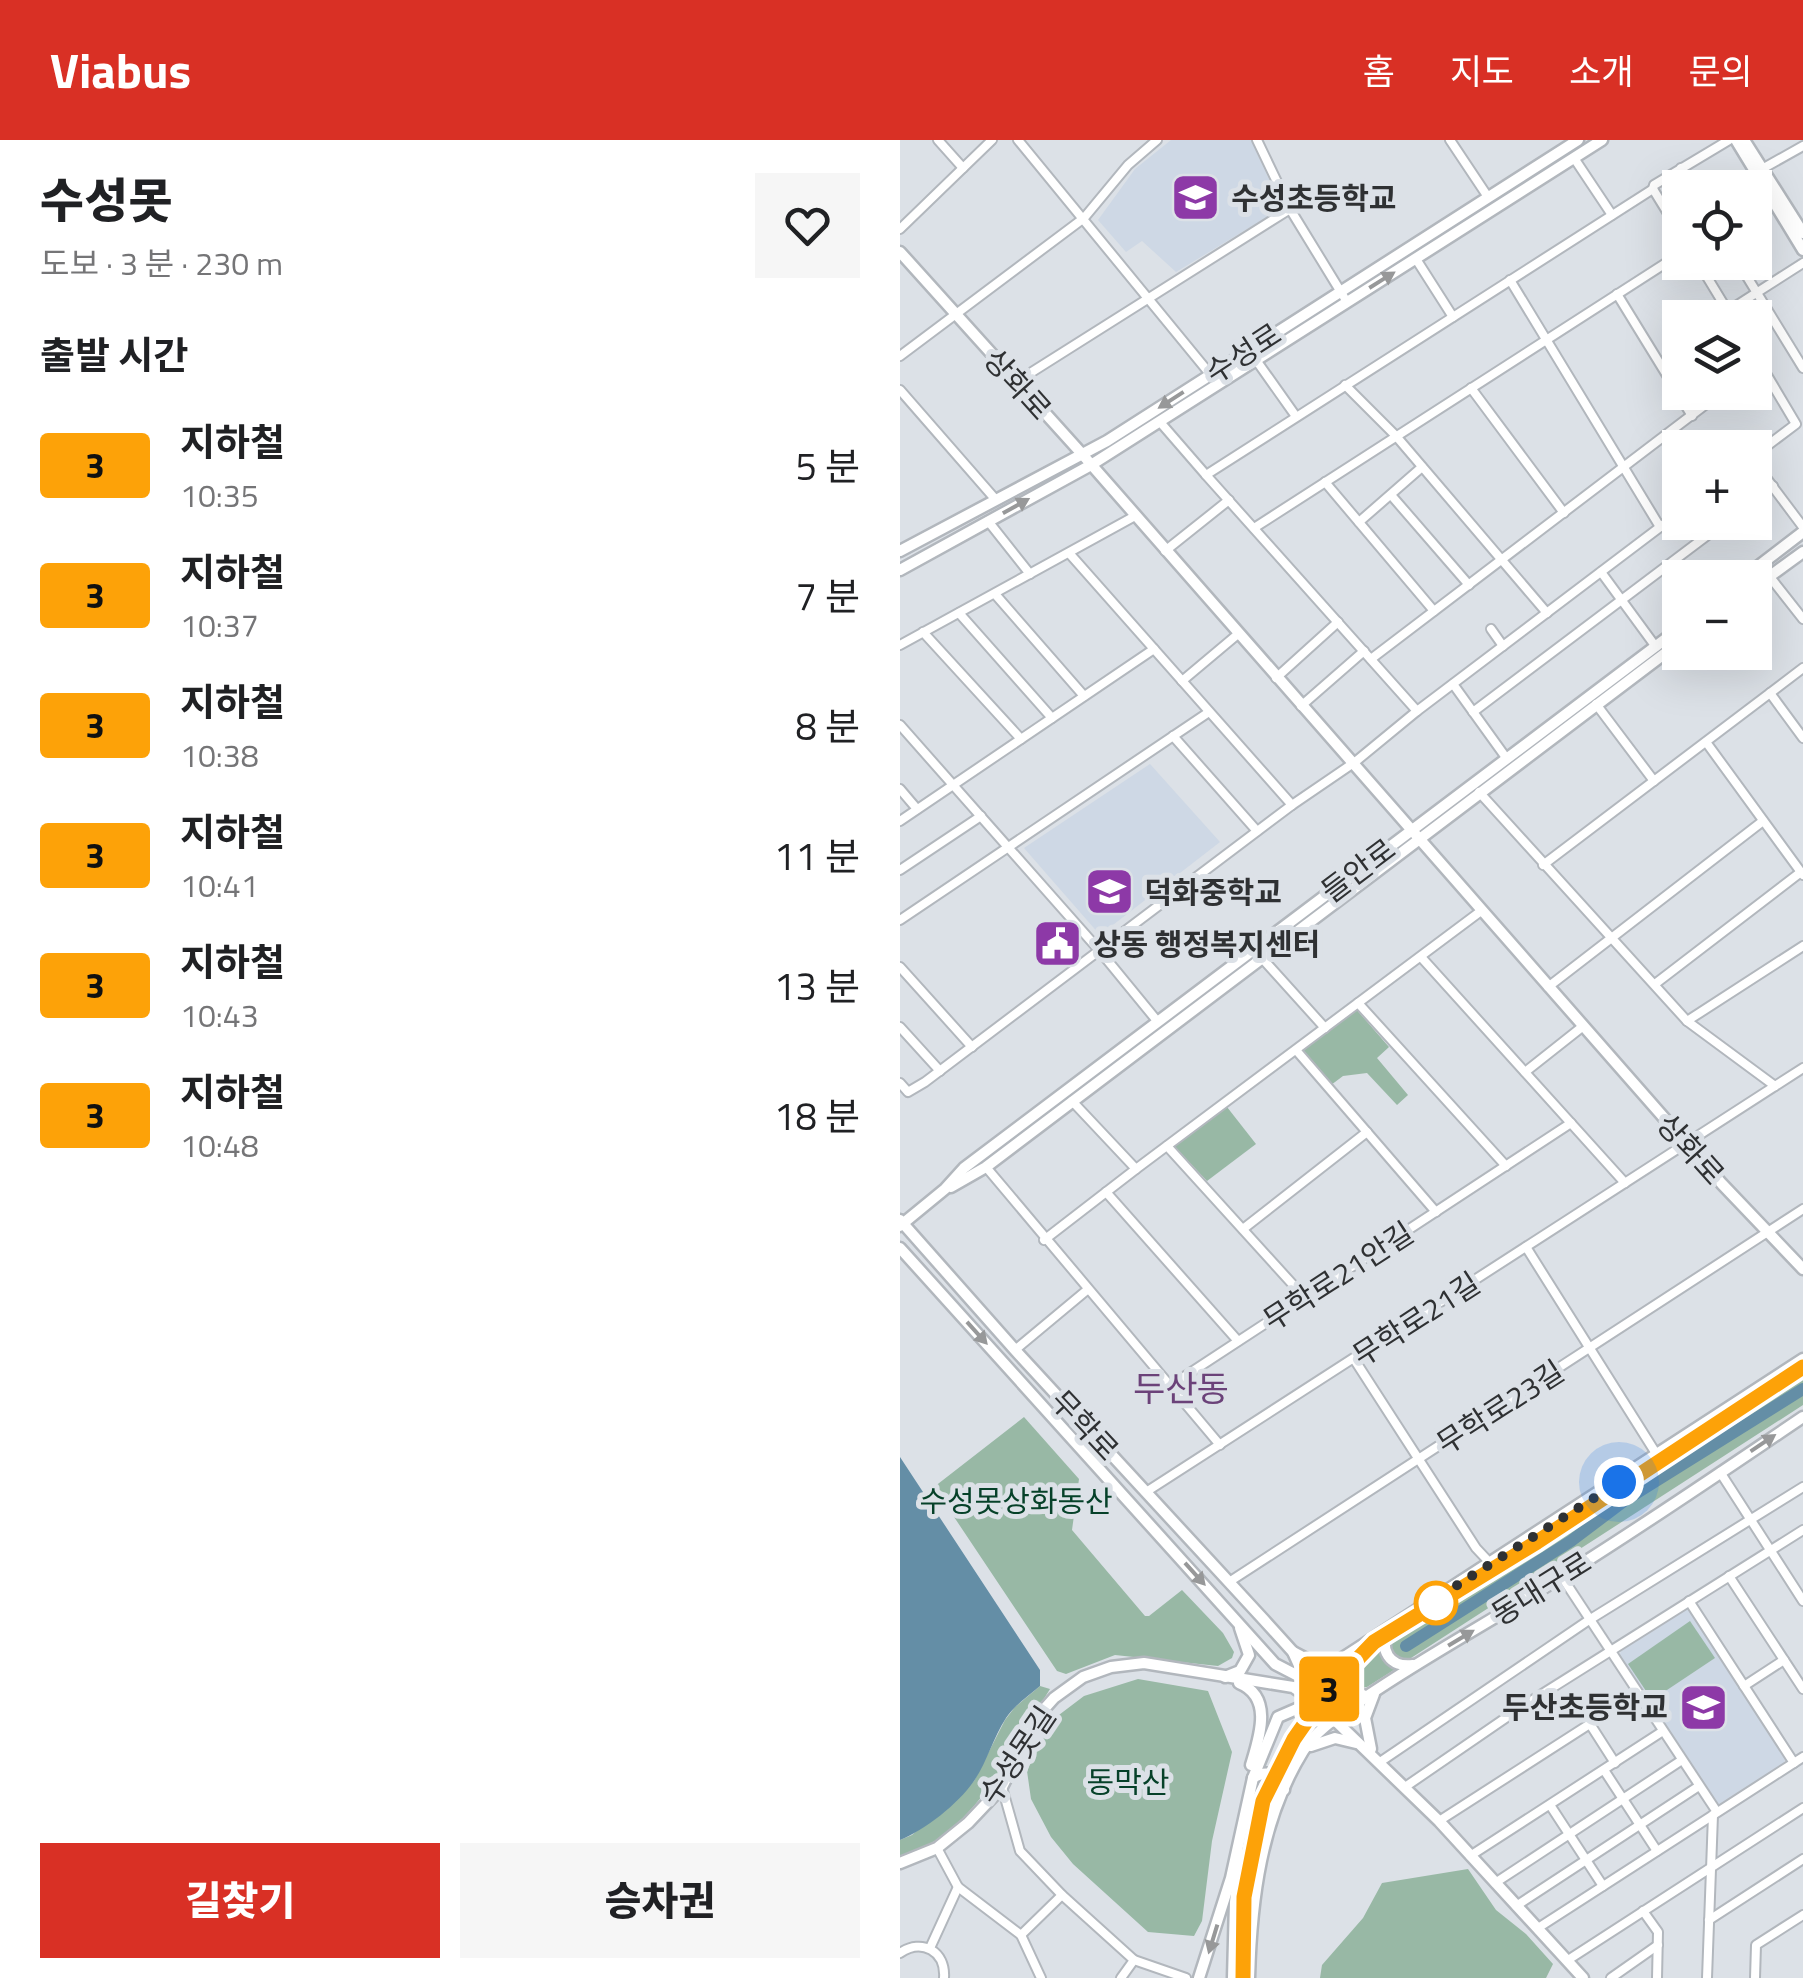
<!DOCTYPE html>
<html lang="ko">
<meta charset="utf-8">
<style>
:root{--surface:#fff;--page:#f6f6f6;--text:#202124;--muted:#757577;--accent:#d93025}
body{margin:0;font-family:"Titillium Web","Noto Sans KR",sans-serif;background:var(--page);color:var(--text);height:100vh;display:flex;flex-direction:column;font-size:38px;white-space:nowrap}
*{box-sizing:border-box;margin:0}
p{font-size:32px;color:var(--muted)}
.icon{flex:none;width:55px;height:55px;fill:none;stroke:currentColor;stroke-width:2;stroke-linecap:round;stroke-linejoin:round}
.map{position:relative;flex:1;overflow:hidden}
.drawer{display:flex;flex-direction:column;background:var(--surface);width:900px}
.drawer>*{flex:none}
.badge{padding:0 20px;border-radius:8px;font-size:35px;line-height:65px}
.controls{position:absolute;left:762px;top:30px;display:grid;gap:20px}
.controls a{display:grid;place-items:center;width:110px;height:110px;border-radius:0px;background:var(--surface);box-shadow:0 10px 40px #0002;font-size:50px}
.you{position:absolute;width:50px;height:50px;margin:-25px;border:8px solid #fff;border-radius:50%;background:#1a73e8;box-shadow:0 0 0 15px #1a73e833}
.map>.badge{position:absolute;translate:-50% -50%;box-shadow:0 0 0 5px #fff}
h2{padding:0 40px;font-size:38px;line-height:90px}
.round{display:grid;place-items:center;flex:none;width:105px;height:105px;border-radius:0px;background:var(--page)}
.overview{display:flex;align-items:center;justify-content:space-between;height:170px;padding:0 40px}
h1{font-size:48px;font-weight:800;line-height:75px}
.cta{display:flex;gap:20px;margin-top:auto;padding:20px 40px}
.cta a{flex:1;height:115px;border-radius:0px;background:var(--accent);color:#fff;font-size:40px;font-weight:800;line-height:115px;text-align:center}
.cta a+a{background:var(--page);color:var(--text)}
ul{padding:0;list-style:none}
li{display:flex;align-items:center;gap:30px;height:130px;padding:0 40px}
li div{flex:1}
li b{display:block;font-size:38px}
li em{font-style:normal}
li .badge{min-width:110px;font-weight:700;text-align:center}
header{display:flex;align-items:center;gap:60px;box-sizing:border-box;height:140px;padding:0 50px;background:var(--accent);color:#fff}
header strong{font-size:48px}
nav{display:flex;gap:55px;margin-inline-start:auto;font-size:35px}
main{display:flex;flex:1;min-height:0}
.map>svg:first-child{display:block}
.built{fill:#ced8e5}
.green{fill:#98b8a5}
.water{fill:#648ea6}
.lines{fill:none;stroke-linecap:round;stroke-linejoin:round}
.river{stroke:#648ea6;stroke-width:12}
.street-casing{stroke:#b2b7bd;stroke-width:12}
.secondary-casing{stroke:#b2b7bd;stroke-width:15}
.street{stroke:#fff;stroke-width:8}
.secondary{stroke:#fff;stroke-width:10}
.rail{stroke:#494b4e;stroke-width:2.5;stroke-dasharray:5 10;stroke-linecap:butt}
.oneway{fill:#979899}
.line-casing{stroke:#fff;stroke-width:22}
.line{stroke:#fda208;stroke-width:15}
.walk{stroke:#2f3133;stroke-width:10;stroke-dasharray:0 18}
.stop-dot{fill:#fff;stroke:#fda208;stroke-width:5}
.labels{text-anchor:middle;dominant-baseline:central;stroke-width:10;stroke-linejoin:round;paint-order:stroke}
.poi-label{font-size:30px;font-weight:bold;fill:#2f3133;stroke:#dce1e7;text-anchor:start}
.street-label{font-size:30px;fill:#2f3133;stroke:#dce1e7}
.park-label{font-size:30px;fill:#064129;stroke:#dce1e7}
.quarter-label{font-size:35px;fill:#6b4279;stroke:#dce1e7}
</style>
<header>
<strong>Viabus</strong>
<nav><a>홈</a><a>지도</a><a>소개</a><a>문의</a></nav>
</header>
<main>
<section class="drawer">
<div class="overview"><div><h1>수성못</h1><p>도보 · 3 분 · 230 m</p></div><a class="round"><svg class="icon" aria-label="heart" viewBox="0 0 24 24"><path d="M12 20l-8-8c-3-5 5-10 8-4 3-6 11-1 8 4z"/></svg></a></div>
<h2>출발 시간</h2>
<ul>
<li><span class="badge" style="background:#fda208;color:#111">3</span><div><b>지하철</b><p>10:35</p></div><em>5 분</em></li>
<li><span class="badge" style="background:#fda208;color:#111">3</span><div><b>지하철</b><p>10:37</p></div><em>7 분</em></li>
<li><span class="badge" style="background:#fda208;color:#111">3</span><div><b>지하철</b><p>10:38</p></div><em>8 분</em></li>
<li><span class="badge" style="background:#fda208;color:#111">3</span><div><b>지하철</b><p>10:41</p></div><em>11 분</em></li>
<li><span class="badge" style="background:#fda208;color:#111">3</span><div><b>지하철</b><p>10:43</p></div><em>13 분</em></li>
<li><span class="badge" style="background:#fda208;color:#111">3</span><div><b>지하철</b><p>10:48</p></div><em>18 분</em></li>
</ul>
<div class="cta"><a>길찾기</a><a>승차권</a></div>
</section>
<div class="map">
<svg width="903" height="1838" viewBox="0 0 903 1838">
<rect width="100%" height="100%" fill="#dce1e7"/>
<!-- built -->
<g class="built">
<path d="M271 0H351L382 68 276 132 242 101 226 112 198 80 235 29Z"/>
<path d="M250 624 320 702 200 795 124 708Z"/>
<path d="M784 1467 790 1468 886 1616 884 1624 819 1665 719 1517 721 1511Z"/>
</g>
<!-- green -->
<g class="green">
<path d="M456 869 489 907 477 918 508 955 497 965 467 933 443 936 431 945 400 910Z"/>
<path d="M327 967 356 1004 307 1041 274 1006Z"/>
<path d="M903 1231V1265L511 1518 502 1521 489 1513V1497L493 1492 756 1328Z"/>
<path d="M124 1277 179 1339 172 1390 245 1476H249L282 1450 323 1493 334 1512 332 1518 318 1526 215 1515 166 1534 157 1531 34 1347Z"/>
<path d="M790 1481 815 1518 752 1560 728 1524Z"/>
<path d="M478 1508 489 1524 497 1528 467 1547 459 1548 448 1531Z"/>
<path d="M238 1539 308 1551 332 1612 312 1701 302 1781 294 1796 248 1792 173 1724 151 1697 131 1659 127 1631 151 1581 184 1556Z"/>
<path d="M140 1546 150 1549C111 1610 74 1696 0 1717V1700L12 1695 74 1641 105 1580 115 1567Z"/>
<path d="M568 1729 596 1770 626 1794 653 1824 646 1838H420L422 1825 463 1778 482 1743Z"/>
</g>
<!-- water -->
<path class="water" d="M0 1317 140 1530V1546C128 1556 115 1565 106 1578 93 1598 87 1622 74 1641 58 1664 25 1690 0 1700Z"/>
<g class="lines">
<!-- river -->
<path class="river" d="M506 1506 671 1401 724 1361 903 1249"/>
<defs>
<g id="street">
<path d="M38 0 63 28"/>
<path d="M118 0 310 234"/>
<path d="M357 0 390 69 447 162"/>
<path d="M550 0 588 57"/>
<path d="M674 18 712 75"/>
<path d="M781 28 793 48"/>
<path d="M862 29 903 6"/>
<path d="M753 49 754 45 829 0"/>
<path d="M0 89 92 0"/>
<path d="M780 93 753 49 306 335 517 571 780 372"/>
<path d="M516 119 553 177"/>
<path d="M798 122 832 178"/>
<path d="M838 122 903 228"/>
<path d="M610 140 760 387"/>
<path d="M717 154 792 276"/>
<path d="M828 171 903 123"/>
<path d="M855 215 896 284 855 315"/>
<path d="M0 216 184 78 228 25 257 0"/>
<path d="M356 220 395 275"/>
<path d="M116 242 390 69"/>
<path d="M445 245 496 296 647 473"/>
<path d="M571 248 664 373"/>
<path d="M0 250 96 360"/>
<path d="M260 282 306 335"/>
<path d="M855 323 903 387"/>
<path d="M425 342 534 471"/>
<path d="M491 355 569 445"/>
<path d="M855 360 873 346"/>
<path d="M88 381 130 434"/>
<path d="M459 382 522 327"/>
<path d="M354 388 780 114"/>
<path d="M265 411 329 360"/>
<path d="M169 413 392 665"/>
<path d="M701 432 756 507"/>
<path d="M870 437 903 479"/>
<path d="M95 454 184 556"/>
<path d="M59 473 152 578"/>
<path d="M591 489 603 506"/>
<path d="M23 492 121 599"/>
<path d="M0 505 235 376"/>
<path d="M471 519 822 252"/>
<path d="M376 538 438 482"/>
<path d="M282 541 338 494"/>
<path d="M553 544 607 619"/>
<path d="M870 553 903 598"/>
<path d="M696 564 754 641"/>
<path d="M401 566 464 511"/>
<path d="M573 572 825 382"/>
<path d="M0 585 199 810 258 882"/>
<path d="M273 596 357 691"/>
<path d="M806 602 903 735"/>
<path d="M0 649 17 669"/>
<path d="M579 652 787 881 875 946"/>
<path d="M0 681 254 509"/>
<path d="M643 725 903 528"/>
<path d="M0 730 81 676"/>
<path d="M0 780 309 572"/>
<path d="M361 817 425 888"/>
<path d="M521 817 725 1043"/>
<path d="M0 827 72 907"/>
<path d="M755 844 901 732"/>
<path d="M648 847 863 681"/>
<path d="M458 863 606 1026"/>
<path d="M787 881 903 806"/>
<path d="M0 887 40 931"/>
<path d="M396 910 536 1072"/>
<path d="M625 932 682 887"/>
<path d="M0 943 8 952 25 942 392 665 455 622 517 571"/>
<path d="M172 961 236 1029 581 771"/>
<path d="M267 1006 405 1158"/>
<path d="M86 1027 320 1305"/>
<path d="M206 1052 338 1201"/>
<path d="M343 1089 467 992"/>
<path d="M144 1100 236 1029"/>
<path d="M626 1107 757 1315"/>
<path d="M115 1210 187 1150"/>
<path d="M454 1219 576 1408 591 1424"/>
<path d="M270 1246 671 983"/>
<path d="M820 1332 903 1461"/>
<path d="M246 1352 903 928"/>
<path d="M829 1436 903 1549"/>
<path d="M662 1437 817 1672"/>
<path d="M329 1442 903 1069"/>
<path d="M789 1461 894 1623"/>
<path d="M844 1546 884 1520"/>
<path d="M690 1584 715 1623"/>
<path d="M480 1622 689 1480 903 1347"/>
<path d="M704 1630 757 1711"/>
<path d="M102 1647 120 1711 162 1755 234 1820"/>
<path d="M505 1647 623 1566 903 1390"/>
<path d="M650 1665 703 1746"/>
<path d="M539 1681 738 1553"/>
<path d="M37 1708 58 1747 121 1795 141 1838"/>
<path d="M570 1716 763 1591"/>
<path d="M595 1743 782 1620"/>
<path d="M616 1766 799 1646"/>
<path d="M743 1771 758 1792 757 1838"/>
<path d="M809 1780 903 1719"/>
<path d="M638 1788 903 1617"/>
<path d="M121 1795 162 1755"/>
<path d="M30 1808 58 1747"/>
<path d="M0 1813C22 1798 46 1811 44 1838"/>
<path d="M668 1820 903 1668"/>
<path d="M221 1838 234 1820 286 1838"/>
<path d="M711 1838 758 1805"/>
<path d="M807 1838 813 1675"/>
<path d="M855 1838 856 1805 903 1775"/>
</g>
<g id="secondary">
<path d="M836 0 903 110"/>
<path d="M844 0 903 93"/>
<path d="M0 112 182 314 822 1044 903 1129"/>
<path d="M0 411 207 301 678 0"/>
<path d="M0 430 191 325 702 0"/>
<path d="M843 438 903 392"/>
<path d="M855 447 903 412"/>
<path d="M51 1047 86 1027 780 502"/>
<path d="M0 1080 115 1210 364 1480 393 1512 415 1561 539 1681 683 1838"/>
<path d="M0 1086 45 1049 64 1028 780 488"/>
<path d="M0 1108 375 1524 402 1538"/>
<path d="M489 1489C478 1510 490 1528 513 1525"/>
<path d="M393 1512 416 1524H435"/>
<path d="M325 1537 340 1531 349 1515 340 1488"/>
<path d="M339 1543C374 1557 359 1598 351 1625"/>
<path d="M411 1606 435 1598 456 1603"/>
<path d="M471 1609 465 1578 474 1554"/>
<path d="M399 1611C409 1581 416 1546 438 1521L903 1219"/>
<path d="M353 1638C367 1629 380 1634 384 1650"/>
<path d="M0 1723 37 1708 68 1683 102 1647 137 1577 154 1558 183 1537 211 1527 244 1523 393 1547 411 1559"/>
<path d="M299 1838 331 1738 353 1638 378 1577 415 1561 463 1555"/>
<path d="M333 1838 335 1762 340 1721 366 1688"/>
<path d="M349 1838C351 1760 361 1679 403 1611 418 1587 444 1573 466 1557 529 1514 597 1478 661 1437 743 1386 823 1331 903 1277"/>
</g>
</defs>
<!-- street casing -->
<use href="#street" class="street-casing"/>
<!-- secondary casing -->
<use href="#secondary" class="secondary-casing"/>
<!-- street -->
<use href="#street" class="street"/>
<!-- secondary -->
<use href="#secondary" class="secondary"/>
<!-- rail -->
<path class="rail" d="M343 1838 344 1757 363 1661 394 1599 447 1530 475 1502 637 1402 903 1227"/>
</g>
<!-- one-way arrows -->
<defs><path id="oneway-solid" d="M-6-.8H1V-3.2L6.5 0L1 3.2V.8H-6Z" transform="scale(2.5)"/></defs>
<g class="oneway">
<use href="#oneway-solid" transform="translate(482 140) rotate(-32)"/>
<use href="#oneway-solid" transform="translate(271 260) rotate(147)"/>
<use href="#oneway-solid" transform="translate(116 366) rotate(-29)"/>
<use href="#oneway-solid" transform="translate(77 1193) rotate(48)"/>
<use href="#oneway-solid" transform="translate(863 1303) rotate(-34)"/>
<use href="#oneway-solid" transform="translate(295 1434) rotate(48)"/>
<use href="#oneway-solid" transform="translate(561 1498) rotate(-31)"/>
<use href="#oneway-solid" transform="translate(313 1799) rotate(107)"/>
</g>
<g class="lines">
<defs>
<path id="line" d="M343 1838 344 1757 363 1661 394 1599 424 1556 447 1530 474 1502 637 1402 903 1227"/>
</defs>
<!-- line casing -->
<use href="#line" class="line-casing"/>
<!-- line -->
<use href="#line" class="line"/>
<!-- walk -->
<path class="walk" d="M536 1463 523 1467 719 1342"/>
</g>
<!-- icons -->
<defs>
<symbol id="school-square" viewBox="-11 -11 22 22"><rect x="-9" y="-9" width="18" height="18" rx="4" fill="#8d39a7" stroke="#dce1e7"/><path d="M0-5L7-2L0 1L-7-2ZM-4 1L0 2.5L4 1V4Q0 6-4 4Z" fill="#fff"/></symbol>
<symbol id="civic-square" viewBox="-11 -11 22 22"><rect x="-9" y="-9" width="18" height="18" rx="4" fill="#8d39a7" stroke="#dce1e7"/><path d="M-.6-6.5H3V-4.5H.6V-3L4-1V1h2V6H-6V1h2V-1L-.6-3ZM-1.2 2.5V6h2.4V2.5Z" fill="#fff"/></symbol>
</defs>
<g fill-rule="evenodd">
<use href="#school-square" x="268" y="30" width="55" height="55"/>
<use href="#school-square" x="182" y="724" width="55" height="55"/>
<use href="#civic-square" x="130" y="776" width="55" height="55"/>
<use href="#school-square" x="776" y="1540" width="55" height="55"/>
</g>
<!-- markers -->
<circle class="stop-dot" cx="536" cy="1463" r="20"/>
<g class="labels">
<!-- poi labels -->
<g class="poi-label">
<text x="331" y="58">수성초등학교</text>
<text x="244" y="752">덕화중학교</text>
<text x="193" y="804">상동 행정복지센터</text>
<text x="768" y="1567" text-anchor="end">두산초등학교</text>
</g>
<!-- street labels -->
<g class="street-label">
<text transform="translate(343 213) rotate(-33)">수성로</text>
<text transform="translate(118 244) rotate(48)">상화로</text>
<text transform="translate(458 730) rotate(-37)">들안로</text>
<text transform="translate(791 1009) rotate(48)">상화로</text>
<text transform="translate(438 1136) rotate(-33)">무학로21안길</text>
<text transform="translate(516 1179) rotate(-33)">무학로21길</text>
<text transform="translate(600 1267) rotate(-33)">무학로23길</text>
<text transform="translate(185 1285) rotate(47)">무학로</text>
<text transform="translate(641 1448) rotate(-32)">동대구로</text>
<text transform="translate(117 1615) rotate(-56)">수성못길</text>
</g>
<!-- park labels -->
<g class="park-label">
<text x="116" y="1361">수성못상화동산</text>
<text x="228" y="1642">동막산</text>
</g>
<!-- quarter labels -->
<g class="quarter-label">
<text x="281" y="1248">두산동</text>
</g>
</g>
</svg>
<div class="controls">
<a><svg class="icon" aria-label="locate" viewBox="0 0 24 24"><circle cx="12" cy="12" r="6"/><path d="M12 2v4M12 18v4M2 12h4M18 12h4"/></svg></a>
<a><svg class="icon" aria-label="layers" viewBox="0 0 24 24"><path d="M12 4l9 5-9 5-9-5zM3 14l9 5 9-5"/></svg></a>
<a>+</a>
<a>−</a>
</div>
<div class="you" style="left:719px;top:1342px"></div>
<b class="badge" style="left:429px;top:1549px;background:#fda208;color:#111">3</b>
</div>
</main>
